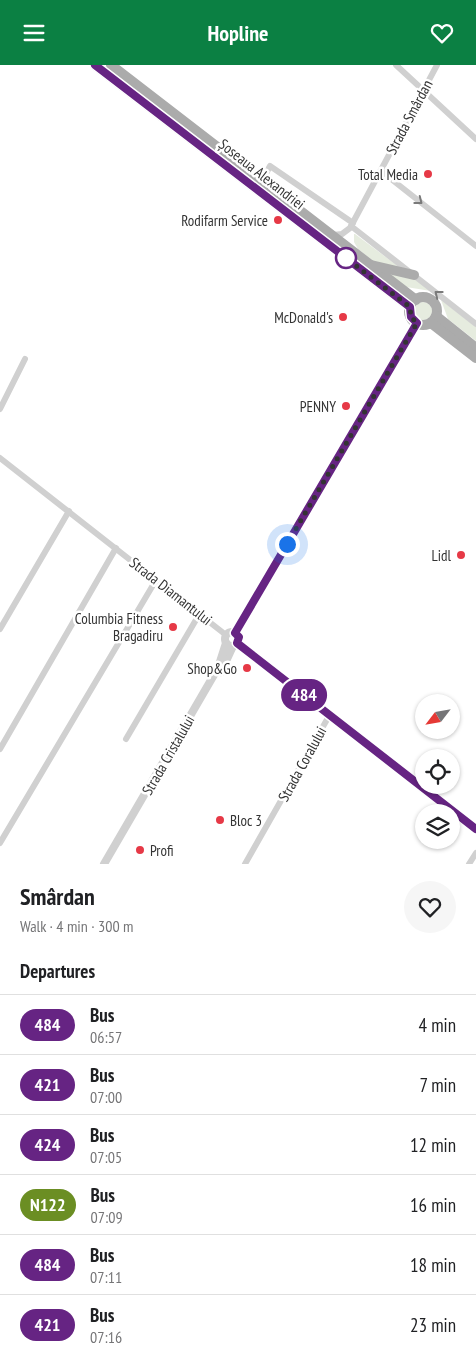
<!DOCTYPE html>
<meta charset="utf-8">
<style>
:root{--surface:#fff;--page:#f6f6f6;--text:#202124;--muted:#757577;--line:#e0e0e0;--accent:#0b8043}
body{margin:0;font-family:"PT Sans Narrow",sans-serif;background:var(--page);color:var(--text);height:100vh;display:flex;flex-direction:column;font-size:19px;white-space:nowrap}
*{box-sizing:border-box;margin:0}
p{font-size:16px;color:var(--muted)}
.icon{flex:none;width:28px;height:28px;fill:none;stroke:currentColor;stroke-width:2;stroke-linecap:round;stroke-linejoin:round}
.map{position:relative;height:799px;overflow:hidden}
.sheet{display:flex;flex-direction:column;background:var(--surface);flex:1}
.sheet>*{flex:none}
.badge{padding:0 10px;border-radius:16px;font-size:18px;line-height:32px}
.needle{width:32px;rotate:239deg}
.buttons{position:absolute;left:415px;top:629px;display:grid;gap:10px}
.buttons a{display:grid;place-items:center;width:45px;height:45px;border-radius:50%;background:var(--surface);box-shadow:0 1px 4px #0004;font-size:25px}
.you{position:absolute;width:25px;height:25px;margin:-12px;border:4px solid #fff;border-radius:50%;background:#1a73e8;box-shadow:0 0 0 8px #1a73e833}
.map>.badge{position:absolute;translate:-50% -50%;box-shadow:0 0 0 2px #fff}
h2{padding:0 20px;font-size:19px;line-height:45px}
.round{display:grid;place-items:center;flex:none;width:52px;height:52px;border-radius:26px;background:var(--page)}
.overview{display:flex;align-items:center;justify-content:space-between;height:85px;padding:0 20px}
h1{font-size:24px;font-weight:700;line-height:38px}
ul{padding:0;list-style:none}
li{display:flex;align-items:center;gap:15px;height:60px;padding:0 20px;border-top:1px solid var(--line)}
li div{flex:1}
li b{display:block;font-size:19px}
li em{font-style:normal}
li .badge{min-width:55px;font-weight:700;text-align:center}
header{display:flex;justify-content:space-between;align-items:center;height:65px;padding:0 20px;background:var(--accent);color:#fff;font-size:22px;font-weight:700}
.map>svg:first-child{display:block}
.green{fill:#e6ecdf}
.lines{fill:none;stroke-linecap:round;stroke-linejoin:round}
.minor{stroke:#d0d0d0;stroke-width:6}
.tertiary{stroke:#d0d0d0;stroke-width:8}
.primary{stroke:#ababab;stroke-width:10}
.oneway{stroke:#7a7a7a}
.line-casing{stroke:#fff;stroke-width:11}
.line{stroke:#662483;stroke-width:8}
.walk{stroke:#333;stroke-width:5;stroke-dasharray:0 9}
.poi-dot{fill:#e63946;stroke:#fff;stroke-width:2}
.stop-dot{fill:#fff;stroke:#662483;stroke-width:2.5}
.labels{text-anchor:middle;dominant-baseline:central;stroke-width:5;stroke-linejoin:round;paint-order:stroke}
.street-label{font-size:15px;fill:#333;stroke:#fff}
.poi-label{font-size:15px;fill:#333;stroke:#fff;text-anchor:end}
</style>
<header><svg class="icon" aria-label="menu" viewBox="0 0 24 24"><path d="M4 6h16M4 12h16M4 18h16"/></svg>Hopline<svg class="icon" aria-label="heart" viewBox="0 0 24 24"><path d="M12 20l-8-8c-3-5 5-10 8-4 3-6 11-1 8 4z"/></svg></header>
<div class="map">
<svg width="476" height="799" viewBox="0 0 476 799">
<rect width="100%" height="100%" fill="#fff"/>
<!-- green -->
<g class="green">
<path d="M354 169H355L431 226 406 222 358 184 354 177Z"/>
<path d="M441 235 476 262V276L448 254Z"/>
<circle cx="423" cy="246" r="9"/>
</g>
<g class="lines">
<!-- minor -->
<g class="minor">
<path d="M396 0 476 74"/>
<path d="M381 106 476 181"/>
<path d="M262 116 270 101 353 158"/>
<path d="M351 161 476 259"/>
<path d="M333 170 342 169 350 163 437 0"/>
<path d="M0 344 25 294"/>
<path d="M0 393 226 570"/>
<path d="M0 564 69 446"/>
<path d="M237 578 476 764"/>
<path d="M126 674 200 548"/>
<path d="M0 684 116 483"/>
<path d="M0 778 156 515"/>
<path d="M245 799 329 651"/>
<path d="M469 799 476 788"/>
</g>
<!-- tertiary -->
<g class="tertiary">
<circle cx="232" cy="574" r="7"/>
<path d="M235 568 417 258"/>
<path d="M221 607 233 581"/>
<path d="M104 799 218 603 226 578"/>
</g>
<!-- primary -->
<g class="primary">
<path d="M95 0 410 242"/>
<path d="M111 0 416 235"/>
<path d="M371 200 414 210"/>
<circle cx="423" cy="246" r="14"/>
<path d="M436 251 476 283"/>
<path d="M431 258 476 293"/>
</g>
</g>
<!-- one-way arrows -->
<defs><path id="oneway-chevron" d="M-2-3.5L2.5 0L-2 3.5" fill="none" stroke-width="1.6" stroke-linecap="round" stroke-linejoin="round" transform="scale(1.25)"/></defs>
<g class="oneway">
<use href="#oneway-chevron" transform="translate(419 136) rotate(38)"/>
<use href="#oneway-chevron" transform="translate(438 229) rotate(-142)"/>
</g>
<g class="lines">
<defs>
<path id="line" d="M95 0 410 242 411 252 417 258 235 568 239 572 237 578 476 764"/>
</defs>
<!-- line casing -->
<use href="#line" class="line-casing"/>
<!-- line -->
<use href="#line" class="line"/>
<!-- walk -->
<path class="walk" d="M287 479 417 258 411 252 410 242 346 193"/>
</g>
<!-- markers -->
<g class="poi-dot">
<circle cx="428" cy="109" r="5"/>
<circle cx="278" cy="155" r="5"/>
<circle cx="343" cy="252" r="5"/>
<circle cx="346" cy="341" r="5"/>
<circle cx="461" cy="490" r="5"/>
<circle cx="173" cy="562" r="5"/>
<circle cx="247" cy="603" r="5"/>
<circle cx="220" cy="755" r="5"/>
<circle cx="140" cy="785" r="5"/>
</g>
<circle class="stop-dot" cx="346" cy="193" r="10"/>
<g class="labels">
<!-- street labels -->
<g class="street-label">
<text transform="translate(409 52) rotate(-62)">Strada Smârdan</text>
<text transform="translate(262 109) rotate(38)">Șoseaua Alexandriei</text>
<text transform="translate(171 526) rotate(38)">Strada Diamantului</text>
<text transform="translate(168 690) rotate(-60)">Strada Cristalului</text>
<text transform="translate(302 699) rotate(-61)">Strada Coralului</text>
</g>
<!-- poi labels -->
<g class="poi-label">
<text x="418" y="109">Total Media</text>
<text x="268" y="155">Rodifarm Service</text>
<text x="333" y="252">McDonald's</text>
<text x="336" y="341">PENNY</text>
<text x="451" y="490">Lidl</text>
<text x="163" y="553">Columbia Fitness<tspan x="163" dy="17">Bragadiru</tspan></text>
<text x="237" y="603">Shop&amp;Go</text>
<text x="230" y="755" text-anchor="start">Bloc 3</text>
<text x="150" y="785" text-anchor="start">Profi</text>
</g>
</g>
</svg>
<div class="buttons">
<a><svg class="needle" viewBox="-14 -14 28 28"><path d="M0-13l5 13h-10z" fill="#e53935"/><path d="M0 13l5-13h-10z" fill="#757577"/></svg></a>
<a><svg class="icon" aria-label="locate" viewBox="0 0 24 24"><circle cx="12" cy="12" r="6"/><path d="M12 2v4M12 18v4M2 12h4M18 12h4"/></svg></a>
<a><svg class="icon" aria-label="layers" viewBox="0 0 24 24"><path d="M12 4l9 5-9 5-9-5zM3 14l9 5 9-5"/></svg></a>
</div>
<div class="you" style="left:287px;top:479px"></div>
<b class="badge" style="left:304px;top:630px;background:#662483;color:#fff">484</b>
</div>
<section class="sheet">
<div class="overview"><div><h1>Smârdan</h1><p>Walk · 4 min · 300 m</p></div><a class="round"><svg class="icon" aria-label="heart" viewBox="0 0 24 24"><path d="M12 20l-8-8c-3-5 5-10 8-4 3-6 11-1 8 4z"/></svg></a></div>
<h2>Departures</h2>
<ul>
<li><span class="badge" style="background:#662483;color:#fff">484</span><div><b>Bus</b><p>06:57</p></div><em>4 min</em></li>
<li><span class="badge" style="background:#662483;color:#fff">421</span><div><b>Bus</b><p>07:00</p></div><em>7 min</em></li>
<li><span class="badge" style="background:#662483;color:#fff">424</span><div><b>Bus</b><p>07:05</p></div><em>12 min</em></li>
<li><span class="badge" style="background:#6b8e23;color:#fff">N122</span><div><b>Bus</b><p>07:09</p></div><em>16 min</em></li>
<li><span class="badge" style="background:#662483;color:#fff">484</span><div><b>Bus</b><p>07:11</p></div><em>18 min</em></li>
<li><span class="badge" style="background:#662483;color:#fff">421</span><div><b>Bus</b><p>07:16</p></div><em>23 min</em></li>
</ul>
</section>
